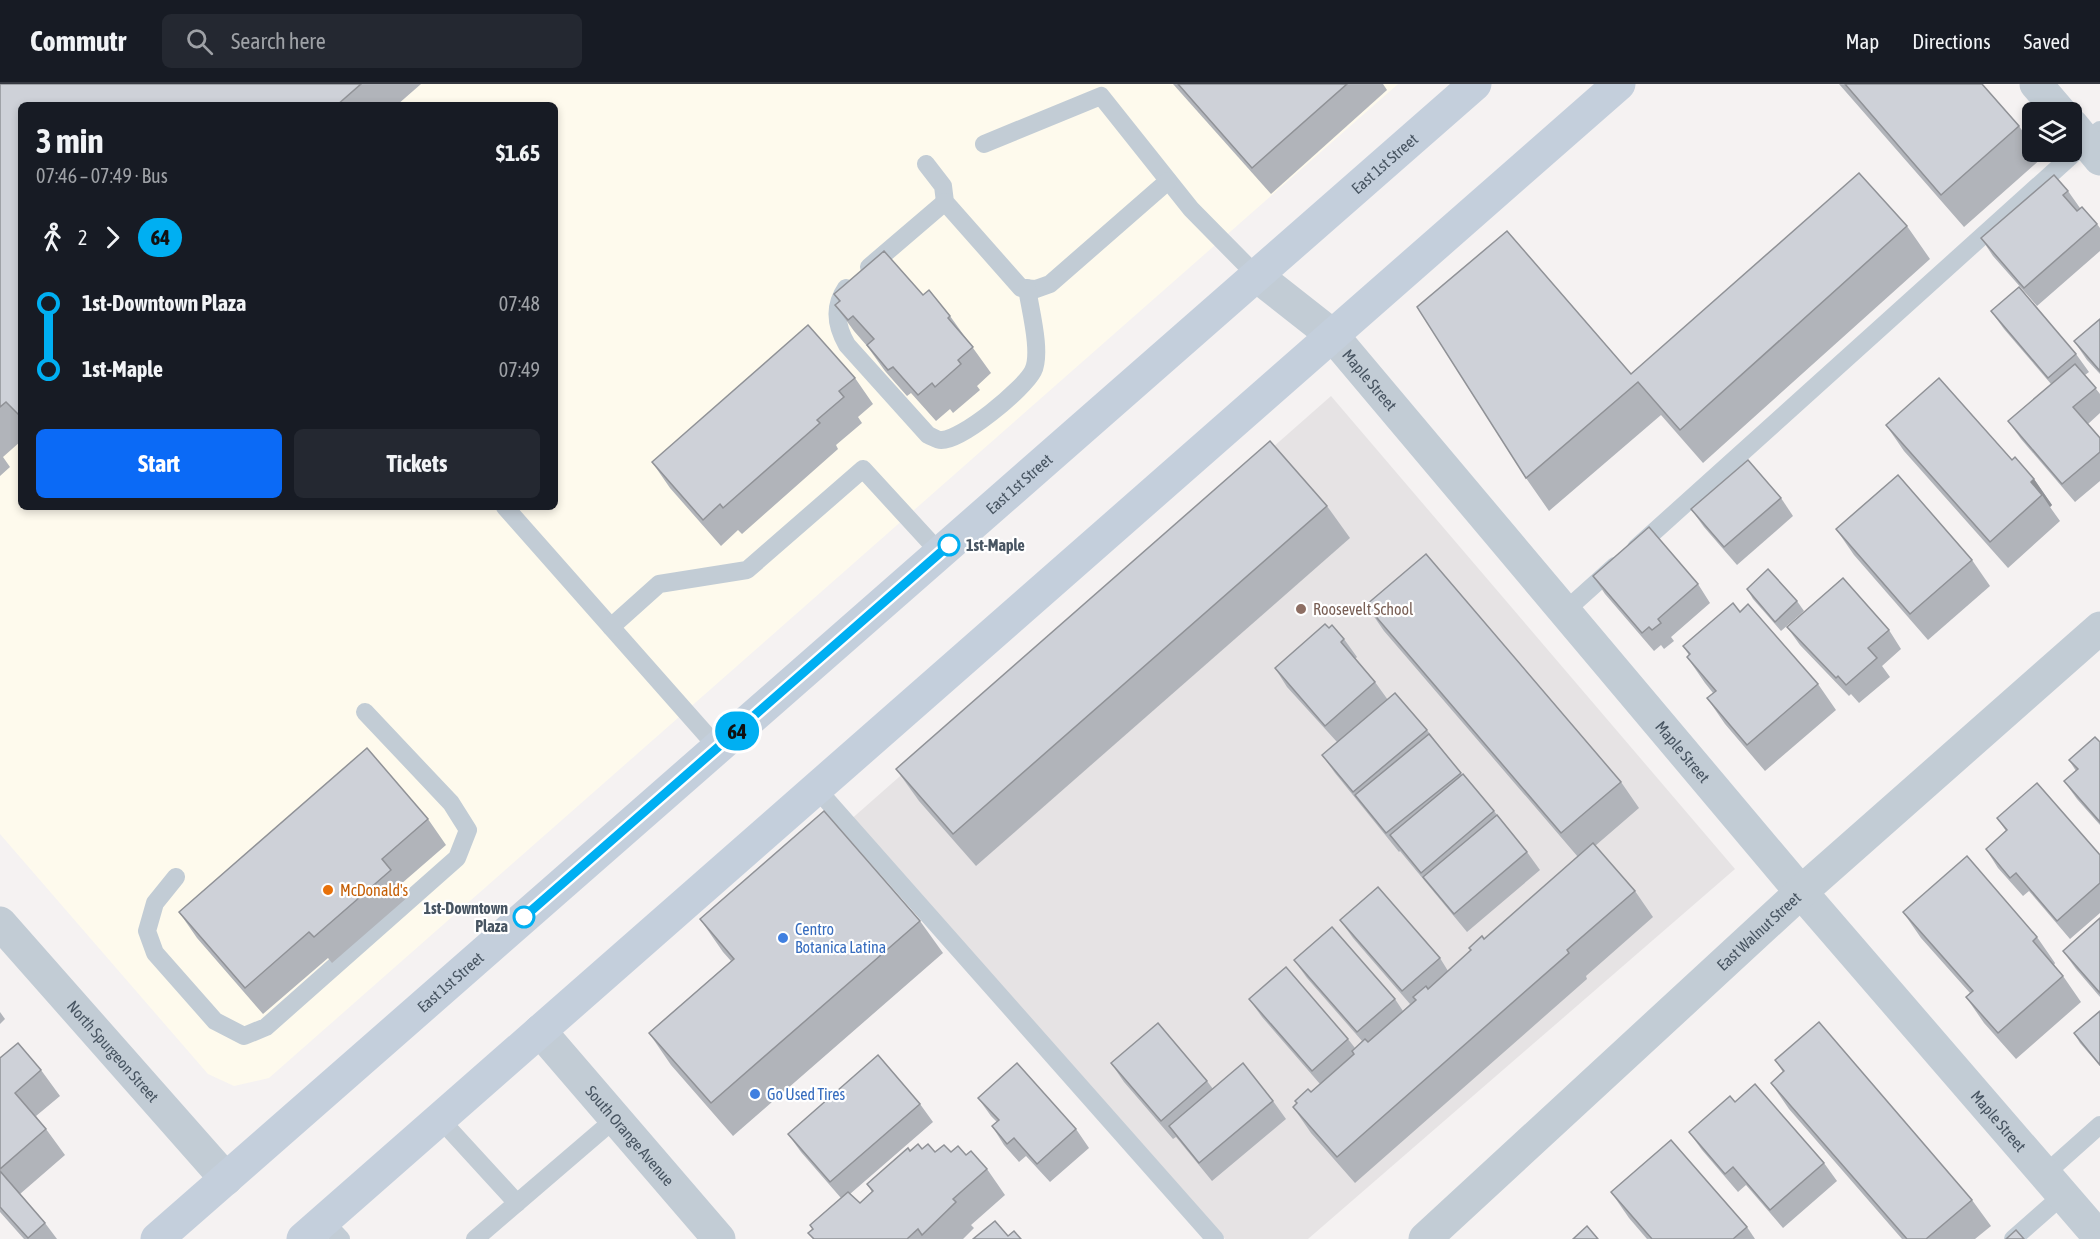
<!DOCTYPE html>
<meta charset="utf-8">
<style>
:root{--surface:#171b24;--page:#242831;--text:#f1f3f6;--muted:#9ea1a6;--line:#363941;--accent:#0b6af6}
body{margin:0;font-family:"Asap Condensed",sans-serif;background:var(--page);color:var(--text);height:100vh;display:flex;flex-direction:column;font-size:22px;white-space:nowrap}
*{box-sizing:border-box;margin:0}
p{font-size:20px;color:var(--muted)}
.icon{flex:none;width:33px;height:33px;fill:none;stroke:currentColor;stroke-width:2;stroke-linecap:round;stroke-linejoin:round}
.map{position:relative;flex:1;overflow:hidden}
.side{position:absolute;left:18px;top:18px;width:540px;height:408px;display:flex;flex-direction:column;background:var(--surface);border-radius:9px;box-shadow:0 3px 9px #0003}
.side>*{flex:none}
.badge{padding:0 12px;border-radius:20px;font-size:21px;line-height:39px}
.buttons{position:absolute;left:2022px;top:18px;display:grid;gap:12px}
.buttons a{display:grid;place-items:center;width:60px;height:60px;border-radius:9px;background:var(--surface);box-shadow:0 3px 9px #0003;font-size:30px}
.map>.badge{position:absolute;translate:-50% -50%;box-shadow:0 0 0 3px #fff}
.legs{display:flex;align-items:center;gap:9px;height:66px;padding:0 18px;font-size:20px}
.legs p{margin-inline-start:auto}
.head{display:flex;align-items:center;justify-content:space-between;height:102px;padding:0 18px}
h1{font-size:33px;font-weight:700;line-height:45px}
.button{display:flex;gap:12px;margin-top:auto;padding:12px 18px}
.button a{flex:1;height:69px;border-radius:9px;background:var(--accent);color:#fff;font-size:24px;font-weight:700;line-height:69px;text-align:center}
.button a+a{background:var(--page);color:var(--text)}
ul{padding:0 18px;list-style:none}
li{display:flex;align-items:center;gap:21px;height:66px;font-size:22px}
li i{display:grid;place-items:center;width:9px;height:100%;margin:0 8px;background:currentColor}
li i::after{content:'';width:15px;height:15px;margin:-8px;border:4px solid;border-radius:50%;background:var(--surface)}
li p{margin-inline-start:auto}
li:first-child i{background:linear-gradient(#0000 50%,currentColor 0)}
li:last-child i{background:linear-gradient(currentColor 50%,#0000 0)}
header{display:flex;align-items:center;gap:36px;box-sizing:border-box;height:84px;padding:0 30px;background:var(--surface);border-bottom:2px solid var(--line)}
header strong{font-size:28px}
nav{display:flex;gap:33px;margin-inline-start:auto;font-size:21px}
.search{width:420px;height:54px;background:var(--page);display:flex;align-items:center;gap:15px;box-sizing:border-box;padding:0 21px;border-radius:9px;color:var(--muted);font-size:22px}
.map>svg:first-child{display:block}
.commercial{fill:#fefaed;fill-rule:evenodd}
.education{fill:#e6e3e4}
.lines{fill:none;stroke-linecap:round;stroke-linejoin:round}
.lane{stroke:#c2ccd5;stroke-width:18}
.street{stroke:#c2ccd5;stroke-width:33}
.secondary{stroke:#c4cfdc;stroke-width:33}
.wall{fill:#b1b4ba}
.shaded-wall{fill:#909297}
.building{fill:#ced1d8;stroke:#909297;stroke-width:1.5}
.line-1-casing{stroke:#fff;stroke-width:14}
.line-1{stroke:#00aff2;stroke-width:9}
.stop-1-dot{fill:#fff;stroke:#00aff2;stroke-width:3}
.education-dot{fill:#8d6e63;stroke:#fff;stroke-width:2}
.food-dot{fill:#e8710a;stroke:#fff;stroke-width:2}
.shop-dot{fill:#3f7fe0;stroke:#fff;stroke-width:2}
.labels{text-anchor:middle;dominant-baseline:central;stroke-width:4.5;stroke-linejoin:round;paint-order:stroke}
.street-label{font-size:16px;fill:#485562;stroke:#fff}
.stop-label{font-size:16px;font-weight:bold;fill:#485562;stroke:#fff;text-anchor:start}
.education-label{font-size:16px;fill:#785e54;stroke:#fff;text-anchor:start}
.food-label{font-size:16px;fill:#c56008;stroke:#fff;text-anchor:start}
.shop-label{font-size:16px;fill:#366cbe;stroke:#fff;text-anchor:start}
</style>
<header>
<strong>Commutr</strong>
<div class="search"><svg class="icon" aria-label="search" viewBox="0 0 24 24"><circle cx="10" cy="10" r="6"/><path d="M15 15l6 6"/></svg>Search here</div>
<nav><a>Map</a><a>Directions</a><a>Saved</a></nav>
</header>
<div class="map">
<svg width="2100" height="1155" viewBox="0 0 2100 1155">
<rect width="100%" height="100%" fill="#f5f2f2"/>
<!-- commercial -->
<path class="commercial" d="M0 0H1398L269 994 234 1002 208 990 0 750ZM21 21H555V423H21Z"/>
<!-- education -->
<path class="education" d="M1331 312 1735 785 1308 1155H1225L961 866 848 738Z"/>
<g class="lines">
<!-- lane -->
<g class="lane">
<path d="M984 60 1101 12 1191 125 1257 192"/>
<path d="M926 80 943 102 945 118 1021 204 1036 205 1050 200 1168 97"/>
<path d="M869 183 945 118"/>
<path d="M846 204C833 223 836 242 847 261L928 351C931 352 937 356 941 356 961 357 1024 305 1033 287 1042 269 1030 225 1027 204"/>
<path d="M505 423 718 664"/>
<path d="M1636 464 2100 46"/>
<path d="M1565 527 1615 482"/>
<path d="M611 543 659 500 747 486 863 385 940 469"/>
<path d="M816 704 1215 1155"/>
<path d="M176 793 155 819 147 847 155 869 215 937 244 952 266 943 457 774 468 746 451 719 365 628"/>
<path d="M440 1035 517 1119"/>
<path d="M2045 1090 2100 1041"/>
<path d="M324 1137 341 1155"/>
<path d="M475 1155 616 1034"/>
<path d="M2013 1155 2063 1111"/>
</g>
<!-- street -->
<g class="street">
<path d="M2036 0 2060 28"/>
<path d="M2072 41 2100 75"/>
<path id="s1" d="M1257 192 1332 251 1801 808 2100 1154"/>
<path id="s2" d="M0 839 226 1095"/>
<path id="s3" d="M540 947 719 1155"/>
<path id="s4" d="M1425 1155 1801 808 2100 544"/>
</g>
<!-- secondary -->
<g class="secondary">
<path id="s5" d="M157 1155 1475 0"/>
<path d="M303 1155 1619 0"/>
</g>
</g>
<!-- wall -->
<g class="wall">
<path d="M0 0H421L397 21H21V357L3 373 10 383 0 392Z"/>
<path d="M1173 0H1383L1387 6 1271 110Z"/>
<path d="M1839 0H1982L2019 42 2032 61V68H2037L2042 74 1964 143Z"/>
<path d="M2068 107 2080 124 2097 140 2100 144V167L2037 222 1993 172 1981 154Z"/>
<path d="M1907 142 1930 175 1703 379 1661 331 1549 427 1526 394 1631 290Z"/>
<path d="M834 210 950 232 991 289 977 302 980 306 953 329 950 325 936 337 911 309 907 312 885 287 867 262 854 247 835 221 839 217Z"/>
<path d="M1991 227 2076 270 2089 288 2085 291 2100 310V329L2088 340 2100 354V397L2075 418 2021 355 2008 337 2051 300 2004 245Z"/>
<path d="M2100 235V290L2087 276 2074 257Z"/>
<path d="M855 294 873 320 858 333 862 339 836 361 838 365 742 450 738 446 721 462 670 404 652 378Z"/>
<path d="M1886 341 2012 376 2034 395 2052 421 2050 423 2060 437 2008 484 1904 367Z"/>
<path d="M1781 414 1793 432 1737 481 1704 443 1691 425Z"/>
<path d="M1327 422 1350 454 976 782 919 717 896 685Z"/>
<path d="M1836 445 1972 476 1990 502 1928 556 1854 471Z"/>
<path d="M1593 492 1698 500 1710 519 1671 553 1674 557 1664 565 1661 561 1654 567 1605 510Z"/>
<path d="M1747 505 1797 517 1804 527 1781 547 1753 515Z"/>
<path d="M1366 521 1621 698 1639 724 1595 762 1635 807 1653 833 1586 892 1587 895 1355 1099 1311 1049 1293 1023 1320 1000 1262 933 1249 915 1348 955 1355 964 1362 957 1307 894 1294 876 1395 915 1403 927 1410 920 1353 854 1340 836 1440 874 1448 887 1578 773 1384 547Z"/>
<path d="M1740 528 1818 600 1836 626 1765 687 1725 640 1707 614 1713 609 1705 599 1687 573 1689 571 1683 562Z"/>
<path d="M1787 543 1889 546 1901 565 1882 582 1890 593 1859 619 1851 610 1849 612 1800 561Z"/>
<path d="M1329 544 1344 555 1357 573 1355 575 1375 598 1388 616 1427 646 1462 691 1494 727 1527 768 1540 786 1467 848 1400 767 1399 768 1335 689 1322 671 1337 658 1287 603 1275 584Z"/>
<path d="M2100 658V741L2077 715 2064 697 2076 687 2069 676Z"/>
<path d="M1997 734 2100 771V829L2070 855 2029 807 2023 812 1998 784 1986 765 2006 747Z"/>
<path d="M428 735 446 761 401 800 409 812 332 879 328 874 263 930 197 854 179 828Z"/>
<path d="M1903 828 2037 853 2055 879 2054 881 2063 892 2081 918 2016 975 1984 939 1966 913 1970 909 1921 854Z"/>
<path d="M2100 834V913L2076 885 2063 867Z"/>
<path d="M700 835 920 837 943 869 733 1052 671 981 649 949 731 877 723 868Z"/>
<path d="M2100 927V982L2080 959 2074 949Z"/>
<path d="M0 928 5 935 0 940Z"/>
<path d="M0 974 41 986 60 1012 36 1032 46 1045 65 1071 20 1110 45 1139 57 1155H24L0 1128Z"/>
<path d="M1775 976 1972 1116 1991 1142 1975 1155H1902L1789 1025 1771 999 1783 988Z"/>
<path d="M1111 979 1207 997 1213 1005 1273 1017 1286 1035 1212 1097 1176 1053 1173 1055 1124 998Z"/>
<path d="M978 1014 1076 1045 1089 1064 1050 1098 1026 1072 1019 1078 1004 1061 992 1042 997 1038 991 1032Z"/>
<path d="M1735 1018 1824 1079 1837 1097 1783 1144 1746 1101 1738 1108 1702 1066 1689 1048Z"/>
<path d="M920 1020 933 1038 850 1110 860 1119 872 1108 867 1100 910 1067 922 1065 935 1068H951L966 1071 987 1085 1005 1111 971 1141 974 1144 963 1155H813L808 1149 813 1145 810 1141 841 1114 801 1068 788 1050Z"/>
<path d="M1611 1108 1747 1143 1755 1155H1647L1629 1134Z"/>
</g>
<!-- shaded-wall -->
<path class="shaded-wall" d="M2034 395 2052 421 2050 423 2042 411 2031 398Z"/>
<!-- building -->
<g class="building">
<path d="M0 0H361L337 21H21V327L18 330 6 318 0 323Z"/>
<path d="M1178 0H1347L1252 84Z"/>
<path d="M1845 0H1982L2019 42 1941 111Z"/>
<path d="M1859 89 1907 142 1680 346 1638 298 1526 394 1417 223 1507 147 1631 290Z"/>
<path d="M2054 91 2068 107 2063 111 2077 127 2082 123 2097 140 2024 204 1981 154Z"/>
<path d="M884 167 923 211 929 206 950 232 948 234 973 263 958 276 961 280 935 303 932 299 918 311 893 283 888 286 867 261 874 255 853 232 848 236 835 221 840 217 834 210Z"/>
<path d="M2019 203 2076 270 2048 294 1991 227Z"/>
<path d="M2100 235V287L2074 257Z"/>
<path d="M808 241 855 294 839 307 844 313 817 336 820 339 723 424 720 420 703 436 652 378Z"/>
<path d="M2075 280 2096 304 2073 323 2100 354V368L2062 400 2008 337Z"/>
<path d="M1939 294 2012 376 2015 373 2034 395 2031 398 2042 411 1990 458 1886 341Z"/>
<path d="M1270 357 1327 422 953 750 896 685Z"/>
<path d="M1748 376 1781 414 1724 463 1691 425Z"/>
<path d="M1898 391 1972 476 1910 530 1836 445Z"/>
<path d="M1649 443 1698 500 1658 535 1661 539 1652 546 1649 543 1642 549 1593 492Z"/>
<path d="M1426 470 1621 698 1561 749 1366 521Z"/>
<path d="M1768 485 1797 517 1775 538 1747 505Z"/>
<path d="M1843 494 1889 546 1868 564 1877 574 1846 601 1838 592 1836 594 1787 543Z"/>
<path d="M1733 519 1740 528 1748 520 1818 600 1747 661 1707 614 1716 607 1687 573 1690 570 1683 562Z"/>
<path d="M1325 540 1329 544 1332 541 1344 555 1341 558 1375 598 1325 642 1275 584Z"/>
<path d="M1395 609 1427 646 1353 708 1322 671Z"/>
<path d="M1429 650 1461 689 1386 749 1355 711Z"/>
<path d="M2095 653 2100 658V738L2064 697 2078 685 2069 676Z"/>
<path d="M367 664 428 735 382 775 391 786 314 853 309 848 245 904 179 828Z"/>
<path d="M1463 690 1494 727 1421 789 1390 751Z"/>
<path d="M2037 699 2100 771V799L2057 837 2016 789 2010 794 1986 765 2007 746 1997 734Z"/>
<path d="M824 727 920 837 711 1019 649 949 734 875 700 835Z"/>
<path d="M1497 731 1527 768 1454 830 1423 793Z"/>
<path d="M1593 759 1635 807 1567 866 1569 869 1337 1073 1293 1023 1297 1019 1295 1017 1308 1005 1311 1008 1354 970 1352 967 1365 955 1368 958 1416 916 1413 913 1426 902 1428 905 1471 866 1469 864 1482 852 1484 855Z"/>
<path d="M1967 772 2037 853 2033 857 2063 892 1998 949 1966 913 1973 907 1903 828Z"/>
<path d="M1378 803 1440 874 1402 907 1340 836Z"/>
<path d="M2100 834V909L2063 867Z"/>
<path d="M1332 843 1395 915 1357 948 1294 876Z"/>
<path d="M1286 883 1348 955 1312 987 1249 915Z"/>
<path d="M2100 927V981L2074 949Z"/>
<path d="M1819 938 1972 1116 1926 1155H1907L1771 999 1784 987 1775 976Z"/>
<path d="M1158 939 1207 997 1161 1037 1111 979Z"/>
<path d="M18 959 41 986 15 1009 46 1045 0 1085V974Z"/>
<path d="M878 971 920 1020 830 1098 788 1050Z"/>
<path d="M1017 979 1076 1045 1037 1080 1014 1054 1007 1060 992 1042 999 1036 978 1014Z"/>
<path d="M1243 979 1273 1017 1199 1079 1169 1042Z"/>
<path d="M1755 1000 1824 1079 1770 1126 1733 1083 1725 1090 1689 1048 1730 1012 1735 1018Z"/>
<path d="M1671 1056 1747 1143 1733 1155H1652L1611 1108Z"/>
<path d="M918 1060 922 1065 928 1060 935 1068 944 1061 951 1068 958 1062 966 1071 971 1067 987 1085 953 1115 956 1118 922 1151 918 1145 907 1155H814L808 1149 813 1145 810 1141 848 1108 860 1119 873 1107 867 1100 908 1064 910 1067Z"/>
<path d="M0 1087 45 1139 28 1154 0 1123Z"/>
<path d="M995 1137 1008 1152 1014 1147 1021 1155H973Z"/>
<path d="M1587 1142 1598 1155H1573Z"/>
<path d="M2016 1146 2024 1155H2006Z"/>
</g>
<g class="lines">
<defs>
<path id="line-1" d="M524 833 949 461"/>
</defs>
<!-- line-1 casing -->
<use href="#line-1" class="line-1-casing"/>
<!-- line-1 -->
<use href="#line-1" class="line-1"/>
</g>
<!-- markers -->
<g class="stop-1-dot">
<circle cx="949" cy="461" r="10"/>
<circle cx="524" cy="833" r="10"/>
</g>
<circle class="education-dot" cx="1301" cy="525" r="6"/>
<circle class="food-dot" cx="328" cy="806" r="6"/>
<g class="shop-dot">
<circle cx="783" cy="854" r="6"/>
<circle cx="755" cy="1010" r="6"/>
</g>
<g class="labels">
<!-- street labels -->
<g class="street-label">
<text stroke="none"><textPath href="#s5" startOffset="1632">East 1st Street</textPath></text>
<text stroke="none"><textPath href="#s1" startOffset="154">Maple Street</textPath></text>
<text stroke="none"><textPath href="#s5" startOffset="1146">East 1st Street</textPath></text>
<text stroke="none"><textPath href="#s1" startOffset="640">Maple Street</textPath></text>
<text stroke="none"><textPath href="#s4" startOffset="454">East Walnut Street</textPath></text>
<text stroke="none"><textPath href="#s5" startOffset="390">East 1st Street</textPath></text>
<text stroke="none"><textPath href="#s2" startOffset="171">North Spurgeon Street</textPath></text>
<text stroke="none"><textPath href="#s1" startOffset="1126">Maple Street</textPath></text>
<text stroke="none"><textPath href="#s3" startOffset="138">South Orange Avenue</textPath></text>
</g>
<!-- stop labels -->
<g class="stop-label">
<text x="966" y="461">1st-Maple</text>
<text x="508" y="824" text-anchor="end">1st-Downtown<tspan x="508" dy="18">Plaza</tspan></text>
</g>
<!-- education labels -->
<g class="education-label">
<text x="1313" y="525">Roosevelt School</text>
</g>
<!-- food labels -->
<g class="food-label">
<text x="340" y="806">McDonald's</text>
</g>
<!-- shop labels -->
<g class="shop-label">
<text x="795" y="845">Centro<tspan x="795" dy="18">Botanica Latina</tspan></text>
<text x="767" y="1010">Go Used Tires</text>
</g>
</g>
</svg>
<div class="buttons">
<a><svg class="icon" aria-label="layers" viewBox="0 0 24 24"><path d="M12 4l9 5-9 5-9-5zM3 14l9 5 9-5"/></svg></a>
</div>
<b class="badge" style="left:737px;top:647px;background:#00aff2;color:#111">64</b>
<section class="side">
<div class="head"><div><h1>3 min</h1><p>07:46 – 07:49 · Bus</p></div><b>$1.65</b></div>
<div class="legs"><svg class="icon" aria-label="walk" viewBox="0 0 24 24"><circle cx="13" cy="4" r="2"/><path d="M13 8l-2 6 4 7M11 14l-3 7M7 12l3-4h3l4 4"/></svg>2<svg class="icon" aria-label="forward" viewBox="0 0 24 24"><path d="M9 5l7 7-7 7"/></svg><b class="badge" style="background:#00aff2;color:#111">64</b></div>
<ul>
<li><i style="color:#00aff2"></i><b>1st-Downtown Plaza</b><p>07:48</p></li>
<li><i style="color:#00aff2"></i><b>1st-Maple</b><p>07:49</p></li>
</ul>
<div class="button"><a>Start</a><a>Tickets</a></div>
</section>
</div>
